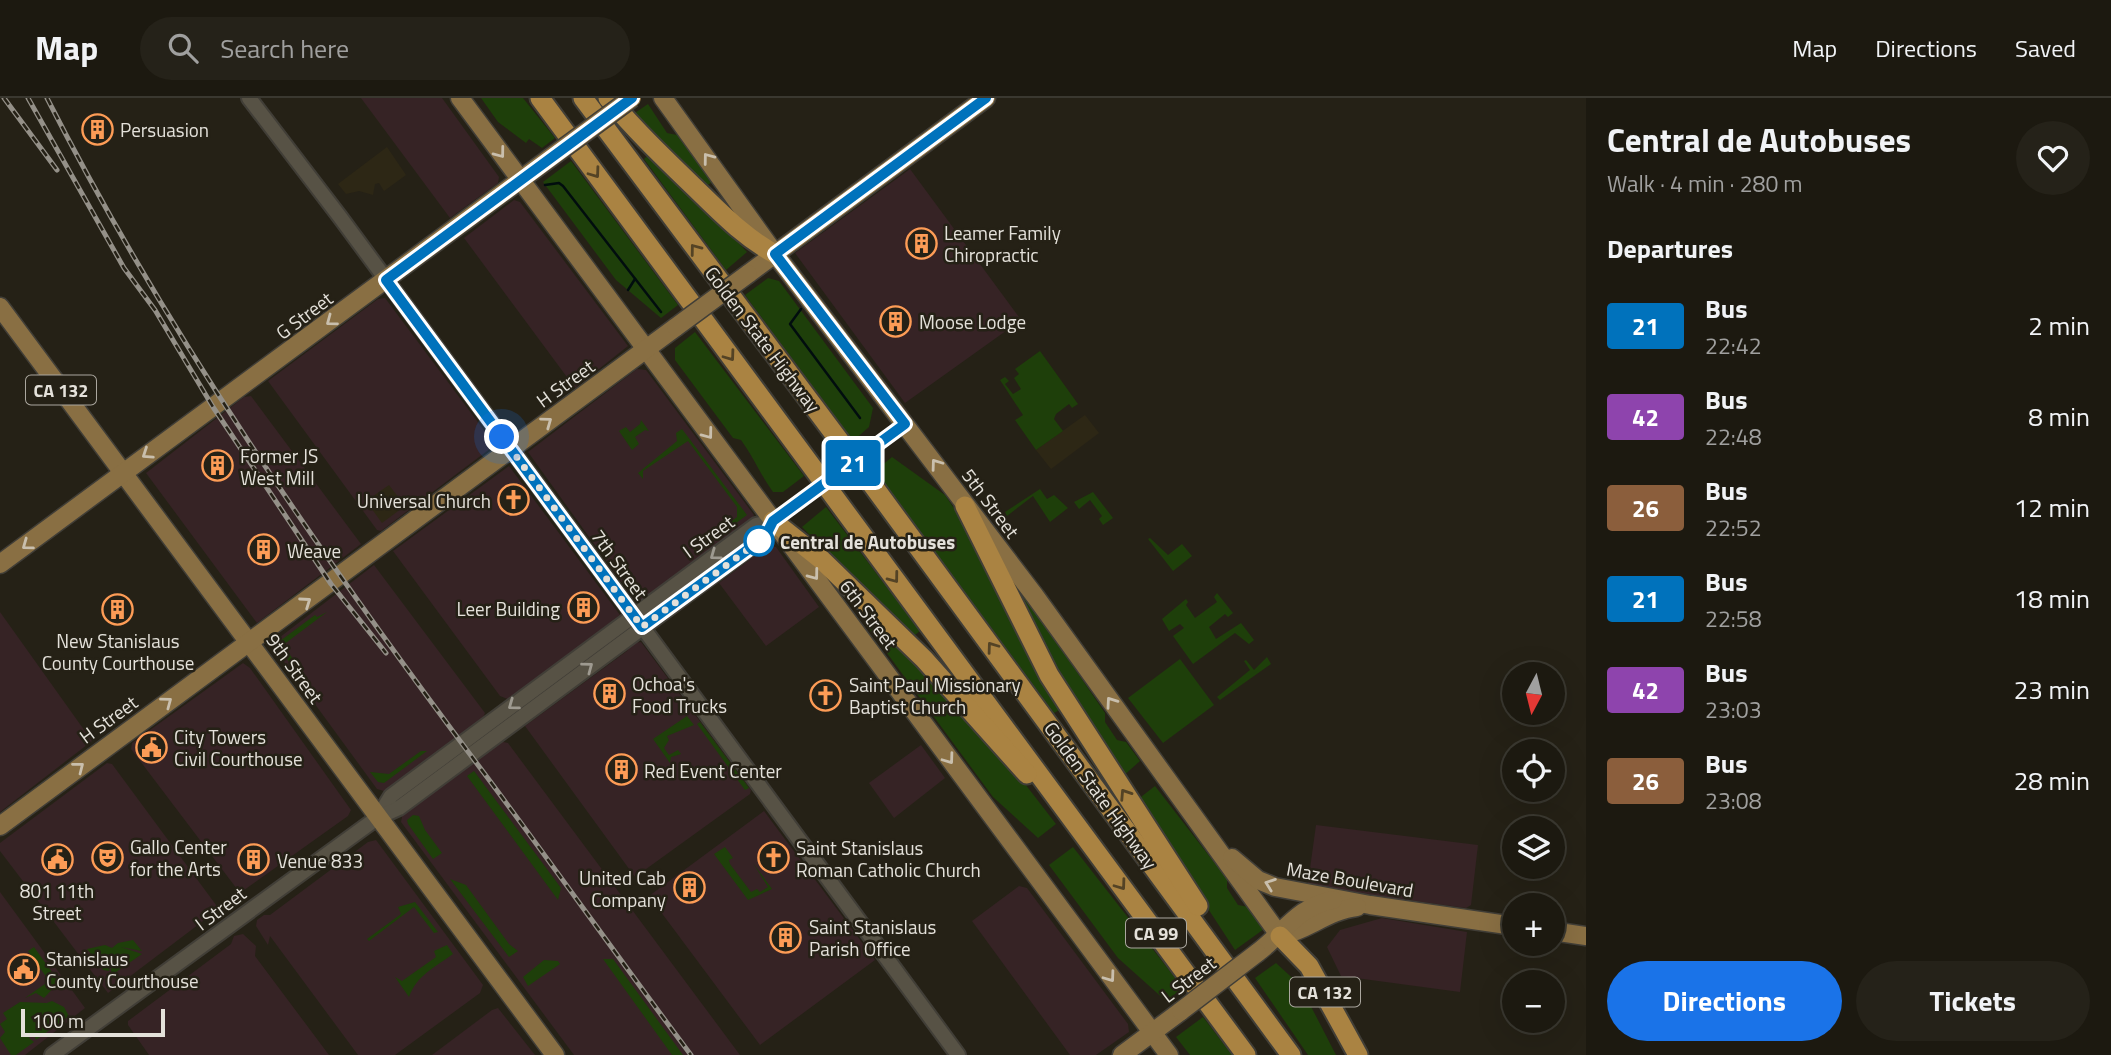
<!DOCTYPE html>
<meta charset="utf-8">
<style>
:root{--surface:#1c1910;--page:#252219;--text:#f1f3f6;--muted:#a0a09f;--line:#3a3830;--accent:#1a73e8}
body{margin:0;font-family:"Titillium Web",sans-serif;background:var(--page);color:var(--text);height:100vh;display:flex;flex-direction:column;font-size:26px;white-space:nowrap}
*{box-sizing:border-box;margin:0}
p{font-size:23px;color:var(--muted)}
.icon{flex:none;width:38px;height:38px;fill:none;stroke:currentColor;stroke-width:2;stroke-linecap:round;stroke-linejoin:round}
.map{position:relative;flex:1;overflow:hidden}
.side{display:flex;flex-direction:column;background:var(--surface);width:525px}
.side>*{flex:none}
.badge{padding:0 14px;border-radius:5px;font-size:24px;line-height:46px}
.needle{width:46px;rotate:187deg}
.controls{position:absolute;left:1502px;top:564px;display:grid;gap:14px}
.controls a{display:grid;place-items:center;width:63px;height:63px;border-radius:50%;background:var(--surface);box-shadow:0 7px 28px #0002,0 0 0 2px var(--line);font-size:35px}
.scale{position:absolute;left:21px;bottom:18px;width:144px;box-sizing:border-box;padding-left:7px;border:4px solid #e4e1da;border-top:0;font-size:19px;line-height:24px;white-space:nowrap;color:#e4e1da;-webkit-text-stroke:5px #252116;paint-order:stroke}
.you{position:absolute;width:35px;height:35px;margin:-18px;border:5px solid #fff;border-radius:50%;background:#1a73e8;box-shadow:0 0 0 10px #1a73e833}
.map>.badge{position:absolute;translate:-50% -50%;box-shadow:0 0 0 4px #fff}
h2{padding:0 21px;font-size:26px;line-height:63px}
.round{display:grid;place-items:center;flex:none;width:74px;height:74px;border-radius:37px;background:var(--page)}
.overview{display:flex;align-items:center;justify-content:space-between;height:119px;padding:0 21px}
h1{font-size:33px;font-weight:700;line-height:52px}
.action{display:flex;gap:14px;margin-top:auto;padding:14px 21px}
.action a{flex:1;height:80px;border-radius:42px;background:var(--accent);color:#fff;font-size:28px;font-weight:700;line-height:80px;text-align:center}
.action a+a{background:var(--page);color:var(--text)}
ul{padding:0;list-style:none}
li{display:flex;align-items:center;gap:21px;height:91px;padding:0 21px}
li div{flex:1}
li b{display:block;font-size:26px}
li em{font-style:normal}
li .badge{min-width:77px;font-weight:700;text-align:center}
header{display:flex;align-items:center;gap:42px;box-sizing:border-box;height:98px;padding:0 35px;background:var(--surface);border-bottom:2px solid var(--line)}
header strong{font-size:33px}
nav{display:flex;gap:38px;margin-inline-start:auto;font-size:24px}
.search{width:490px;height:63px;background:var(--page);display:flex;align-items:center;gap:18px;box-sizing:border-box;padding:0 24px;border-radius:38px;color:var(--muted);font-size:26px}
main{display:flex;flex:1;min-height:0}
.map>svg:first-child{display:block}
.commercial{fill:#362325}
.built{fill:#2d2715}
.green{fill:#1e3f0a}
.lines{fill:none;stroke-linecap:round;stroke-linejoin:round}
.stream{stroke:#010d0e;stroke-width:2.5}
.minor-casing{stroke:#413e37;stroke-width:18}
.major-casing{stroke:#413e37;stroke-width:21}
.highway-casing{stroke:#413e37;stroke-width:23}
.minor{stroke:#575245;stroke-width:14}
.major{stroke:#896f43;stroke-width:18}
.highway{stroke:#aa8342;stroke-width:19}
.rail-casing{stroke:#949088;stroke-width:5}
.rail{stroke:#252116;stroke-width:2.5;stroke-dasharray:8;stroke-linecap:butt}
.major-bridge-casing{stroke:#413e37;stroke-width:21;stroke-linecap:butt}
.major-bridge{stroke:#896f43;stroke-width:18}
.oneway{stroke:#c9bfad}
.oneway2{stroke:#544325}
.oneway3{stroke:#9e9a90}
.line-casing{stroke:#fff;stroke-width:16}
.line{stroke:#0072bc;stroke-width:10}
.walk{stroke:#e4e1da;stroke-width:7;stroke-dasharray:0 12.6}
.stop-dot{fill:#fff;stroke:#0072bc;stroke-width:3.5}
.labels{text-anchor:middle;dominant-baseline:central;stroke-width:5;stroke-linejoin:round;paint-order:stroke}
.shield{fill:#252116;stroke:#aba79f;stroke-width:2}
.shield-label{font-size:18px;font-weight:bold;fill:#e4e1da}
.poi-label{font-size:19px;fill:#e4e1da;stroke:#252116;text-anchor:start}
.street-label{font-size:19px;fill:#e4e1da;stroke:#252116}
.stop-label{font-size:19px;font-weight:bold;fill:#e4e1da;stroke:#252116;text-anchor:start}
</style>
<header>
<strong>Map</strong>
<div class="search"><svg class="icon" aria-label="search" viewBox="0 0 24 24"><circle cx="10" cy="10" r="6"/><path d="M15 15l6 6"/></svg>Search here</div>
<nav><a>Map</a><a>Directions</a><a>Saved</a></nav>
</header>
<main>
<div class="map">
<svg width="1586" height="957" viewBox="0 0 1586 957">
<rect width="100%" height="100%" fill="#252116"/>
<!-- commercial -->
<g class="commercial">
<path d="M361 0H442L499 79 498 85 450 120Z"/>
<path d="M910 71 1019 219 1017 225 905 305 795 155Z"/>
<path d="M514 102 520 104 628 248 575 290 464 140Z"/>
<path d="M385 200 495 347 381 433 377 432 268 283 378 201Z"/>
<path d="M637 271 646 272 754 417 752 423 641 504 633 500 528 354Z"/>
<path d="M251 298 361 446 257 525 146 375 244 299Z"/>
<path d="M509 368 620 517 510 602 500 598 393 453Z"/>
<path d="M768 448 776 449 819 509 766 548 719 485Z"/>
<path d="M374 467 485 615 481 624 384 693 377 691 271 546Z"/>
<path d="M0 514 92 643 0 714Z"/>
<path d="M641 544 751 692 750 696 635 779 525 628 627 553 632 545Z"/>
<path d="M243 565 250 570 351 712 348 718 240 795 131 651 132 645Z"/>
<path d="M499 643 508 645 740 957H574L401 724 403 714Z"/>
<path d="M921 647 945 680 894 720 869 685Z"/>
<path d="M107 665 112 666 219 811 108 895 0 753V745Z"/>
<path d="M764 713 875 862 760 947 649 798Z"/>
<path d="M1316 727 1478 747 1471 807 1466 810 1313 789 1308 785Z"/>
<path d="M376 742 483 887 480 895 395 957H358L270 838 268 847 256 828 257 822 264 817H270L368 744Z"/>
<path d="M1019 788 1027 790 1128 926 1129 934 1096 957H1070L972 823Z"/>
<path d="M0 794 85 910 25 957H0Z"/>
<path d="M1382 820 1467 834 1460 894 1341 878 1327 849 1340 832Z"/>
<path d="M243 836 256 848 255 858 329 957H149L128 927V923L231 846 234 838Z"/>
<path d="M498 910 535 957H432L492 912Z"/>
</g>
<!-- built -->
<g class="built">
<path d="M387 49 406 77 384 93 379 85 375 86 373 97 359 93 346 96 338 86Z"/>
<path d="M1085 317 1099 335 1051 371 1036 352Z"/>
<path d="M389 387 405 408 382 425 366 403Z"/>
</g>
<!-- green -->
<g class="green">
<path d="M481 0H523L555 40 542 50 529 41 526 45 498 24Z"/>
<path d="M648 6 667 35 677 37 712 84 705 89 632 17Z"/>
<path d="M652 54 747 154 726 172 644 61Z"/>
<path d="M571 63 678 207 661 220 616 182 543 84Z"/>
<path d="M768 180 779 183 873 310 869 329 853 343 745 197Z"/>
<path d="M695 234 804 378 783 394H773C760 376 754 360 741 342L733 340 675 262V250Z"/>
<path d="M1040 253 1078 306 1072 310 1069 306 1056 316 1054 321 1063 333 1036 352 1015 322 1023 317 1000 282 1005 279 1009 283 1005 286 1013 296 1021 291 1014 280 1019 276 1015 271Z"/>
<path d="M641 322 649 333 645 332 635 339 639 346 632 352 619 333 626 329 630 334 640 326Z"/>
<path d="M682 331 747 417 696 454 690 445 693 443 694 448H699L737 419V409L688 343 643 373V381L638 375 677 343 676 335Z"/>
<path d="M892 359 945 397 964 425 1063 610 1054 615 875 373Z"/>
<path d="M1040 391 1047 401 1054 397 1068 410 1050 424 1033 398 1007 418 1005 414Z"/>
<path d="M1093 394 1113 420 1103 427 1099 421 1102 418 1090 402 1079 411 1074 404Z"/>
<path d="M826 409 920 533 911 540 802 429Z"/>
<path d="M1150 440 1168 457 1182 446 1192 458 1173 473 1148 441Z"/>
<path d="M1016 485 1105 615V624L1117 642 1126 644 1140 663 1121 680 1071 601 1012 488Z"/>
<path d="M1217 495 1233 515 1228 519 1225 516 1209 529 1216 541 1241 525 1254 542 1249 546 1235 535 1193 566 1173 538 1184 530 1180 526 1169 533 1162 521 1186 501 1188 504 1186 507 1195 520 1217 504 1214 499Z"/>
<path d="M327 514 283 547 310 585 307 588 276 546 315 517 317 519Z"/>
<path d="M871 518 1022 682 1056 726 1038 740 993 699 864 524Z"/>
<path d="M1267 559 1271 566 1220 602 1217 599 1250 572 1244 563 1246 562 1254 572Z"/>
<path d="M1180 561 1214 607 1163 645 1128 600Z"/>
<path d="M687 618 694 627 667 638 669 642 664 650 669 657 678 652 681 656 671 659 670 665 653 641Z"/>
<path d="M700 624 749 690 745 692 697 626Z"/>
<path d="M421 653H427L384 685 378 684 370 674 389 676Z"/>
<path d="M474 673 561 790 558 802 467 678Z"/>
<path d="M1155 688 1227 781V790L1238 807 1249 809 1264 831 1235 852 1137 702Z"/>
<path d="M413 717 419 718 425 732 442 755 433 761 408 726 407 722Z"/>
<path d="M725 749 733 760 729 762 730 766 751 794 757 791 760 794 768 789 753 765 772 791 748 802 714 756Z"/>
<path d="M1073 749 1183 890 1166 903 1118 860 1049 767Z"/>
<path d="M450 781 466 787 509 846 518 853 509 859Z"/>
<path d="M415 804 438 834 434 835 414 809 369 843 367 841 401 816 398 809Z"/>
<path d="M133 842 142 853 121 849 142 856 116 874H111L112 855 109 873 103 872 87 851 105 847 112 850 118 845Z"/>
<path d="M447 847 453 856C434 870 417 877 409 899L395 879 402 883 436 859 434 853Z"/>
<path d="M34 849 59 884 44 900 36 895 25 900 49 883 28 853Z"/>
<path d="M603 861H613L683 957H672Z"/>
<path d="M544 862 558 863 560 866 528 888 523 879Z"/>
<path d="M1276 865 1300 887 1336 957H1308L1255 880Z"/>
<path d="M52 903 64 909 69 918 36 942 34 937H30L29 940 34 944 16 957H11L0 940 5 934 0 926 7 921 3 915 20 904 47 905Z"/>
<path d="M1203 919 1232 957H1190L1176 939Z"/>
</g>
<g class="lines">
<!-- stream -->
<g class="stream">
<path d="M545 87 559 85 563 88 661 214"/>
<path d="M628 192 635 181"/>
<path d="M801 211 790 226 860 320"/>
</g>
<defs>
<g id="minor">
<path d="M249 0 340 119 958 957"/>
<path d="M378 719 391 698 756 427 773 423"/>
<path d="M52 957 377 720 399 710 765 439 773 423"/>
</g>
<g id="major">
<path d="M460 0 1169 957"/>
<path d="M663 0 775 156 1035 498 1280 838"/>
<path d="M748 176 986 0"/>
<path d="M0 209 555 957"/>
<path d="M0 466 550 60"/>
<path d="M0 728 676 229"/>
<path d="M1232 760 1258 782 1275 789 1370 807 1514 828"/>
<path d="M1552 833 1586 838"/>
<path d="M1280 838C1307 833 1328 812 1357 809"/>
<path d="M1257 855C1283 836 1298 808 1333 802"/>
<path d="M1122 957 1181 913"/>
</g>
<g id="highway">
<path d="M540 0 1246 957"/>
<path d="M583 0 874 389 1291 957"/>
<path d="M608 0C634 31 662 58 691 86 718 112 742 138 775 156"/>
<path d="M965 408 1049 577 1198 808"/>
<path d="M773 423 822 462 924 561 1027 676"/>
<path d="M1280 838 1309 868 1358 957"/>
</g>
</defs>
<!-- minor casing -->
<use href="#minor" class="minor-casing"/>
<!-- major casing -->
<use href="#major" class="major-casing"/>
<!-- highway casing -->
<use href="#highway" class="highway-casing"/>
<!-- minor -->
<use href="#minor" class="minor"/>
<!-- major -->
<use href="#major" class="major"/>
<!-- highway -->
<use href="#highway" class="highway"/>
<defs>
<g id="rail">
<path d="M4 0 57 72"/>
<path d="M28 0 124 170 155 212 213 309 331 486 386 555"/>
<path d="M47 0C167 236 320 456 478 667 550 763 619 861 691 957"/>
</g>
</defs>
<!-- rail casing -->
<use href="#rail" class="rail-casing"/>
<!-- rail -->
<use href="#rail" class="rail"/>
<defs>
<g id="major-bridge">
<path d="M550 60 632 0"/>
<path d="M676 229 748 176"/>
<path d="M1181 913 1257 855"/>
</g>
</defs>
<!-- major-bridge casing -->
<use href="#major-bridge" class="major-bridge-casing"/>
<!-- major-bridge -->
<use href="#major-bridge" class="major-bridge"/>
</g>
<!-- one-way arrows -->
<defs><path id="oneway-chevron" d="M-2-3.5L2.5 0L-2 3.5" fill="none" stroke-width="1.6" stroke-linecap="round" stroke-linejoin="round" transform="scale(1.75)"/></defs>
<g class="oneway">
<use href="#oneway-chevron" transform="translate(500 55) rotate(53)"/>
<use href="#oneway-chevron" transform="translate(708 60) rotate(-127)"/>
<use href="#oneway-chevron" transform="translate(331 223) rotate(143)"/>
<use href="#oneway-chevron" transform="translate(547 324) rotate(-36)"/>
<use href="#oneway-chevron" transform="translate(708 336) rotate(53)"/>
<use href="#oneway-chevron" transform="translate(147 356) rotate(146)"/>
<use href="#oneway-chevron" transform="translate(936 366) rotate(-126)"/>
<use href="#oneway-chevron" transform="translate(27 447) rotate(144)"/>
<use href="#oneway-chevron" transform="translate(814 477) rotate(53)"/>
<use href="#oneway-chevron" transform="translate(306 504) rotate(-35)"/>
<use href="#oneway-chevron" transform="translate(167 604) rotate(-37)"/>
<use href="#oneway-chevron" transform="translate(1111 604) rotate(-125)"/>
<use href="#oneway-chevron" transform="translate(949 661) rotate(54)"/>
<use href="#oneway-chevron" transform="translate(79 669) rotate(-38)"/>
<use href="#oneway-chevron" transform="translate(1270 786) rotate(-160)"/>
<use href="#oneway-chevron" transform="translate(1110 879) rotate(54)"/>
</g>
<g class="oneway2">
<use href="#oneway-chevron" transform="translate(595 75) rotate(54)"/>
<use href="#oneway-chevron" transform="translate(695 151) rotate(-127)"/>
<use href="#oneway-chevron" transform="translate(730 258) rotate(54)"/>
<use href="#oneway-chevron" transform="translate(894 480) rotate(53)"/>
<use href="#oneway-chevron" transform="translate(992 549) rotate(-126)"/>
<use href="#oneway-chevron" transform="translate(1125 696) rotate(-123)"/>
<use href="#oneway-chevron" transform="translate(1121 787) rotate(54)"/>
</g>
<g class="oneway3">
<use href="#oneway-chevron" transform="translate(715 457) rotate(144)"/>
<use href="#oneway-chevron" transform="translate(588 569) rotate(-37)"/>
<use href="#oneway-chevron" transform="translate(513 607) rotate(144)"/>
</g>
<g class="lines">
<defs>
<path id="line" d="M632 0 386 182 642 529 765 439 773 423 905 326 775 156 986 0"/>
</defs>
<!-- line casing -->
<use href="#line" class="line-casing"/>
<!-- line -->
<use href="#line" class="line"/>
<!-- walk -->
<path class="walk" d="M502 339 642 529 765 439 759 443"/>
</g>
<!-- icons -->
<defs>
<symbol id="building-ring" viewBox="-11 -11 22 22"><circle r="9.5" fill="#252116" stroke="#fd9c56" stroke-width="1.5"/><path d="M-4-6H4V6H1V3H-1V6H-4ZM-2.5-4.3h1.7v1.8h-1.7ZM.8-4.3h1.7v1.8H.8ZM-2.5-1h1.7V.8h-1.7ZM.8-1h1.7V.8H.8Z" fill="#fd9c56"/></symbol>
<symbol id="church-ring" viewBox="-11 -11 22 22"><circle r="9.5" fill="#252116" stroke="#fd9c56" stroke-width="1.5"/><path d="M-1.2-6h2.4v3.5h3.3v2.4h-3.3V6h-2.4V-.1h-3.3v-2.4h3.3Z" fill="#fd9c56"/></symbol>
<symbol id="civic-ring" viewBox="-11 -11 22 22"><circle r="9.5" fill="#252116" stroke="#fd9c56" stroke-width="1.5"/><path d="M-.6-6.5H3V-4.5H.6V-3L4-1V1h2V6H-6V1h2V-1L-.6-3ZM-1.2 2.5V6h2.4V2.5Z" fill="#fd9c56"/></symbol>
<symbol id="theatre-ring" viewBox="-11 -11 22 22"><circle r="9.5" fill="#252116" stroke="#fd9c56" stroke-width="1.5"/><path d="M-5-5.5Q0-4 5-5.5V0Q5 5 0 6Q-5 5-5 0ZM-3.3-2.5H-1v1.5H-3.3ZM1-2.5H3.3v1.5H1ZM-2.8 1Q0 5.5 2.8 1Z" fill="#fd9c56"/></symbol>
</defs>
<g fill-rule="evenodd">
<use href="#building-ring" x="80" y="14" width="35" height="35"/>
<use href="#building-ring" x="904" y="128" width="35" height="35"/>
<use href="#building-ring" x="878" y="206" width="35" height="35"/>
<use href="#building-ring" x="200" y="350" width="35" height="35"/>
<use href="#church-ring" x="496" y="384" width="35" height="35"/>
<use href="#building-ring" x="246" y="434" width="35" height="35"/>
<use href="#building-ring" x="566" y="492" width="35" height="35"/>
<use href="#building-ring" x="100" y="494" width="35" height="35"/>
<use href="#building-ring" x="592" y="578" width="35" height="35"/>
<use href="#church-ring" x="808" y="580" width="35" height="35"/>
<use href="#civic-ring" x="134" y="632" width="35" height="35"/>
<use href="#building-ring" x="604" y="654" width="35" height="35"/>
<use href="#theatre-ring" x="90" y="742" width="35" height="35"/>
<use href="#church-ring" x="756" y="742" width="35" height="35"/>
<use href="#civic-ring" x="40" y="744" width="35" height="35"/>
<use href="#building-ring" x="236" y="744" width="35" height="35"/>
<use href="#building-ring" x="672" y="772" width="35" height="35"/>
<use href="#building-ring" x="768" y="822" width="35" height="35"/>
<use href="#civic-ring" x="6" y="854" width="35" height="35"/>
</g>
<!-- markers -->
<circle class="stop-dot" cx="759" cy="443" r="14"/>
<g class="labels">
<!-- shield labels -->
<g class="shield">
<rect x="26" y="277.5" width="70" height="29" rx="5"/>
<rect x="1126" y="820.5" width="60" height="29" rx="5"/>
<rect x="1290" y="879.5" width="70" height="29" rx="5"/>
</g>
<g class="shield-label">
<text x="61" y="292">CA 132</text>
<text x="1156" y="835">CA 99</text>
<text x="1325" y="894">CA 132</text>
</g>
<!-- poi labels -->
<g class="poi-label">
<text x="120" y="31">Persuasion</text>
<text x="944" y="134">Leamer Family<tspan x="944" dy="22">Chiropractic</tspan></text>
<text x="919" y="223">Moose Lodge</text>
<text x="240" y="357">Former JS<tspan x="240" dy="22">West Mill</tspan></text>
<text x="491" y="402" text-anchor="end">Universal Church</text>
<text x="287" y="452">Weave</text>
<text x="560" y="510" text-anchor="end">Leer Building</text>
<text x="118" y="542" text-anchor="middle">New Stanislaus<tspan x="118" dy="22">County Courthouse</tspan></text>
<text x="632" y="585">Ochoa's<tspan x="632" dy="22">Food Trucks</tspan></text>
<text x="849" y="586">Saint Paul Missionary<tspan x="849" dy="22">Baptist Church</tspan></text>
<text x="174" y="638">City Towers<tspan x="174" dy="22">Civil Courthouse</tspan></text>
<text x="644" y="672">Red Event Center</text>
<text x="130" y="748">Gallo Center<tspan x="130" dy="22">for the Arts</tspan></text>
<text x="796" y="749">Saint Stanislaus<tspan x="796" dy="22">Roman Catholic Church</tspan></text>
<text x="277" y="762">Venue 833</text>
<text x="666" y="779" text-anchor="end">United Cab<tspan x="666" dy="22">Company</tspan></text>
<text x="57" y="792" text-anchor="middle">801 11th<tspan x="57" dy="22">Street</tspan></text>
<text x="809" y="828">Saint Stanislaus<tspan x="809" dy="22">Parish Office</tspan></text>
<text x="46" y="860">Stanislaus<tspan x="46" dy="22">County Courthouse</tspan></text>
</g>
<!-- street labels -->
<g class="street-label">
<text transform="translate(304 217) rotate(-37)">G Street</text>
<text transform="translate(763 241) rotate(53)">Golden State Highway</text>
<text transform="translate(565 285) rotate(-36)">H Street</text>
<text transform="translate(991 405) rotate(53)">5th Street</text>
<text transform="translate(708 438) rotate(-36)">I Street</text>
<text transform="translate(620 466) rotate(54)">7th Street</text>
<text transform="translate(869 516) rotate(53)">6th Street</text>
<text transform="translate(295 570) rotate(54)">9th Street</text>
<text transform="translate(108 621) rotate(-36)">H Street</text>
<text transform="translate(1101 697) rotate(54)">Golden State Highway</text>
<text transform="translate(1350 781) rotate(10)">Maze Boulevard</text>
<text transform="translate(220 810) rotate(-37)">I Street</text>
<text transform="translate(1188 881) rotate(-37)">L Street</text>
</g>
<!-- stop labels -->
<g class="stop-label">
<text x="780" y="443">Central de Autobuses</text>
</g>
</g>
</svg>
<div class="controls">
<a><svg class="needle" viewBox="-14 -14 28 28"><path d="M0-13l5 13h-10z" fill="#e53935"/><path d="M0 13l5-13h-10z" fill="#a0a09f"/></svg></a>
<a><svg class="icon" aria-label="locate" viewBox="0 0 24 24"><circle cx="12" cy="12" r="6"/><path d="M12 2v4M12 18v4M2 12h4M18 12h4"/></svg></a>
<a><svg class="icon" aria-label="layers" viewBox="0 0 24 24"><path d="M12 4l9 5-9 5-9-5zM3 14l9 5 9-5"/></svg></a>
<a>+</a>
<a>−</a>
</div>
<div class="scale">100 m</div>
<div class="you" style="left:502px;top:339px"></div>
<b class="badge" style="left:853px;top:365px;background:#0072bc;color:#fff">21</b>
</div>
<section class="side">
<div class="overview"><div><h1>Central de Autobuses</h1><p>Walk · 4 min · 280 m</p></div><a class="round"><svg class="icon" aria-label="heart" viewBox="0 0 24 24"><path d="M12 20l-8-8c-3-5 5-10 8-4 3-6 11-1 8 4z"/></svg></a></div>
<h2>Departures</h2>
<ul>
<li><span class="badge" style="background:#0072bc;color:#fff">21</span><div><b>Bus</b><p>22:42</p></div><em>2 min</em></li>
<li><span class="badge" style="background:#8e44ad;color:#fff">42</span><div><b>Bus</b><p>22:48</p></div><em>8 min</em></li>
<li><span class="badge" style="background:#8b5e3c;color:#fff">26</span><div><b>Bus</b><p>22:52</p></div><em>12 min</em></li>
<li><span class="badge" style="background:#0072bc;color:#fff">21</span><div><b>Bus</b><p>22:58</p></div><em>18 min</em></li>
<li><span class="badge" style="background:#8e44ad;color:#fff">42</span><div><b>Bus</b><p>23:03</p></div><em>23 min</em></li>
<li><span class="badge" style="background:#8b5e3c;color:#fff">26</span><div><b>Bus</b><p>23:08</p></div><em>28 min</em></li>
</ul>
<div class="action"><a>Directions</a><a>Tickets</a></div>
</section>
</main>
